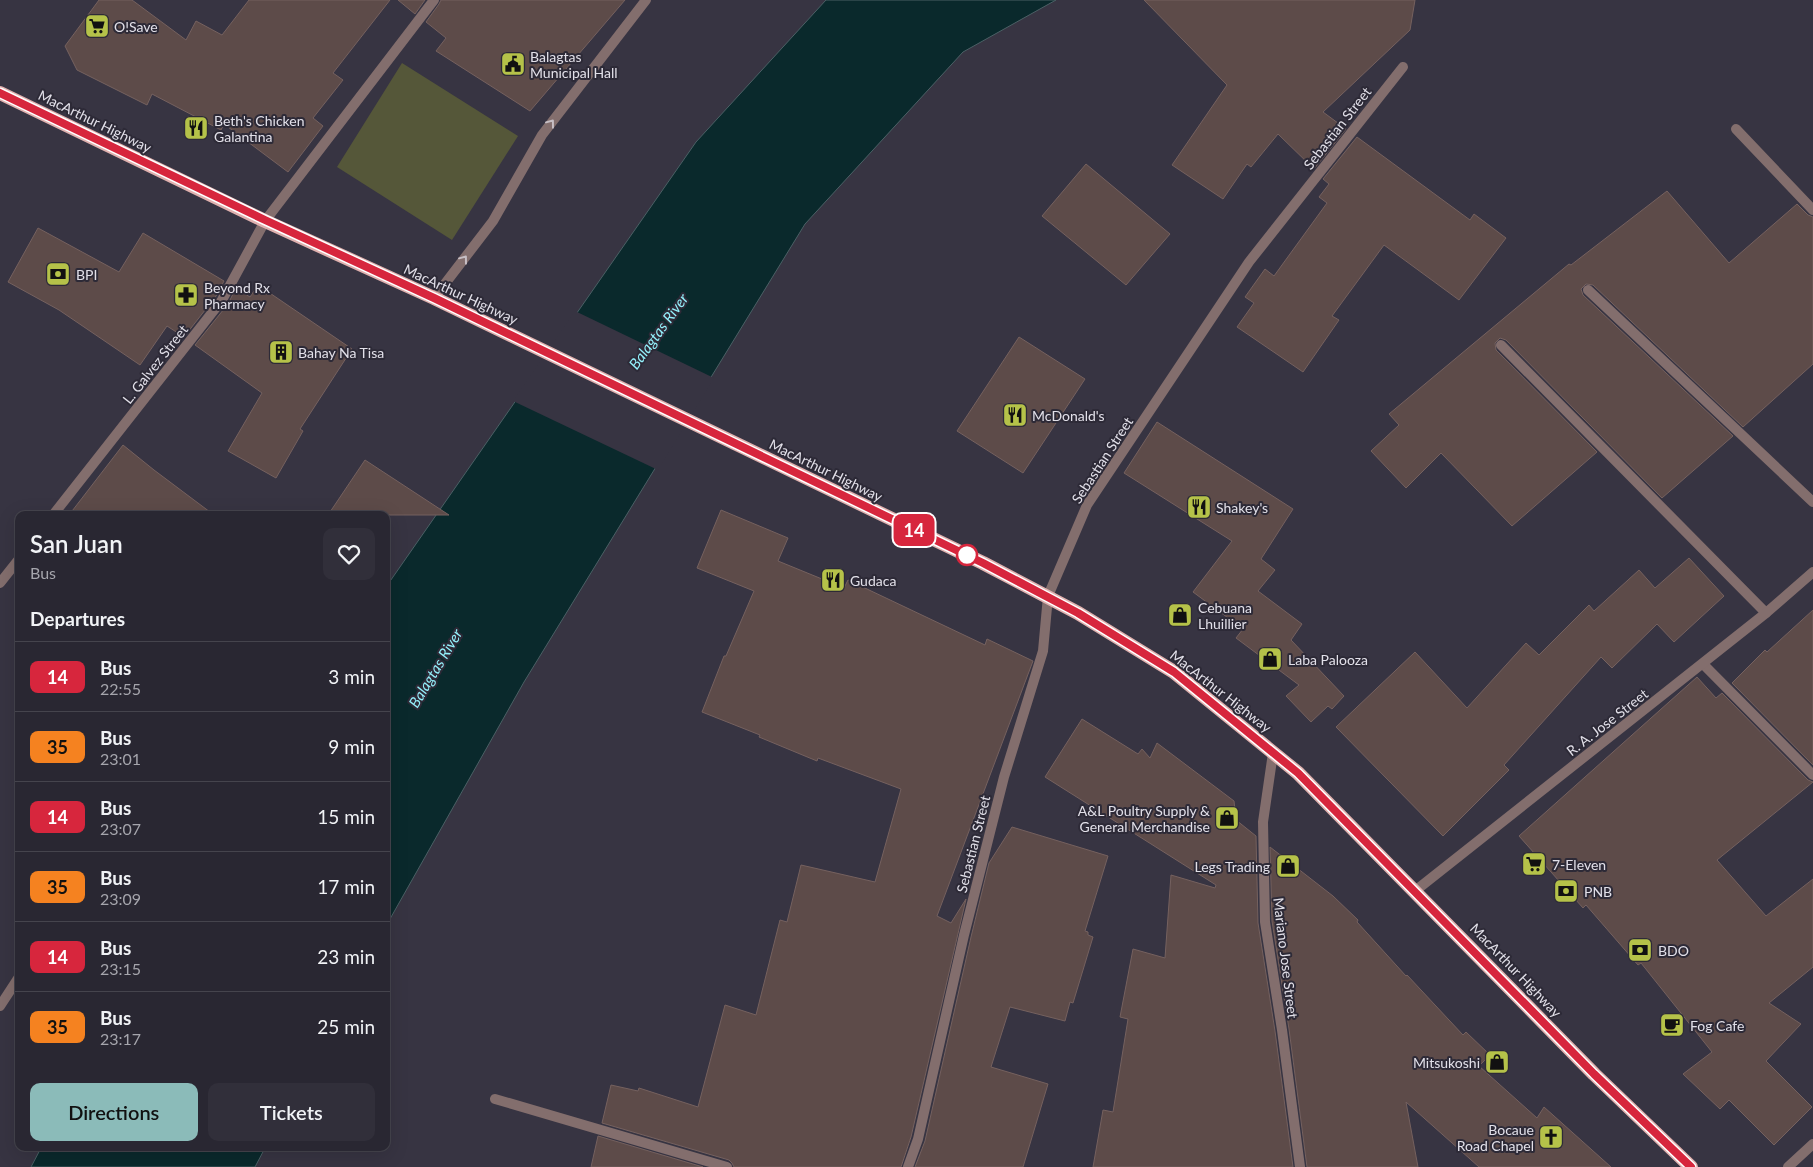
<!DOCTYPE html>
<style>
:root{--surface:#292732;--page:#312f3a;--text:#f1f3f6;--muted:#a5a5ac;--line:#45444d;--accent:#8bbbb9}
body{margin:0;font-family:Lato,sans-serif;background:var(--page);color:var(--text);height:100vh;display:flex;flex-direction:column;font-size:19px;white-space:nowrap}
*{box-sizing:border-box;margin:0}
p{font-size:16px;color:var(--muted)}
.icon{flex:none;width:28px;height:28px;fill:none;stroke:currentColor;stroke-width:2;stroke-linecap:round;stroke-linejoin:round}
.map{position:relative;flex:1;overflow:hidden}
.side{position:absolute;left:15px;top:511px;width:375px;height:640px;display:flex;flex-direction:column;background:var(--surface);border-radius:10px;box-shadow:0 5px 20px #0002,0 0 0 1px var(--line)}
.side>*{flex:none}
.badge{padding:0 10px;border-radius:8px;font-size:18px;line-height:32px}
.map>.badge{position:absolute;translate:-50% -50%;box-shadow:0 0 0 2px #fff}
h2{padding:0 15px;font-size:19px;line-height:45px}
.round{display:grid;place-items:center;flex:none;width:52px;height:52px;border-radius:10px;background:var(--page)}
.overview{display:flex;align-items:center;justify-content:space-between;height:85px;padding:0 15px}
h1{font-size:24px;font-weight:600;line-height:38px}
.cta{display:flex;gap:10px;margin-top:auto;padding:10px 15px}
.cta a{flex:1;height:58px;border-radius:10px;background:var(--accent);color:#111;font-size:20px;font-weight:600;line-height:58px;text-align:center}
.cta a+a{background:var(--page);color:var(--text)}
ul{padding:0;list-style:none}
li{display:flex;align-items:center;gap:15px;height:70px;padding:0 15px;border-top:1px solid var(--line)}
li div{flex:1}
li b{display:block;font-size:19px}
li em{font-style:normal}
li .badge{min-width:55px;font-weight:700;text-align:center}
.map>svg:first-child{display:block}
.green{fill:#555739}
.water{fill:#0a292c;stroke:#4b6065}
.pier{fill:#373442}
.building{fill:#5d4b49;stroke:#75615f}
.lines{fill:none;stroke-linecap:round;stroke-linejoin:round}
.minor{stroke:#836e6d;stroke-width:10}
.trunk{stroke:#dfb0ae;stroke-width:14}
.oneway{stroke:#c6bec4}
.line-casing{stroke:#fff;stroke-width:11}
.line{stroke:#d7263d;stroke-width:8}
.stop-dot{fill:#fff;stroke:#d7263d;stroke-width:2.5}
.labels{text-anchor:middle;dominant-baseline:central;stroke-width:4;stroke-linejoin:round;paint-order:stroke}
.poi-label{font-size:14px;fill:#e2e0e9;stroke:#2d2a37;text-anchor:start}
.street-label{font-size:14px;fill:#e2e0e9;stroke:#2d2a37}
.water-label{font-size:15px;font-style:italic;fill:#94f1fc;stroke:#2d2a37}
</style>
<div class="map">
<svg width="1813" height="1167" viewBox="0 0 1813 1167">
<rect width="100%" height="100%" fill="#373442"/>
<!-- green -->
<path class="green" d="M402 63 518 136 452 240 337 167Z"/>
<!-- water -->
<g class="water">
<path d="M826 0H1056L963 52 805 224 524 682 386 926V587L696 142Z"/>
<path d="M41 1148H265L255 1167H31Z"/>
</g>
<!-- pier -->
<path class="pier" d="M575 311 714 378 658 470 513 401Z"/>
<!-- building -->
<g class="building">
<path d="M99 0H132L186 40 196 21 222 35 249 0H390L333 73 343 80 313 118 323 126 288 172 224 124 221 130 152 94 147 105 77 70 65 46Z"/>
<path d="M398 0H425L415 14Z"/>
<path d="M441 0H625L530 111 436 51 446 38 426 22 439 4Z"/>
<path d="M1144 0H1415L1410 30 1323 112 1346 129 1314 169 1278 134 1251 167 1247 164 1223 199 1172 165 1227 85Z"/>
<path d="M1357 137 1470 220 1474 214 1506 238 1459 300 1384 245 1332 316 1339 320 1303 372 1237 327 1254 303 1245 297 1265 269 1274 276 1327 203 1319 197 1329 184 1323 179Z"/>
<path d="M1086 164 1170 234 1126 285 1042 216Z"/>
<path d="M1667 191 1729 263 1797 204 1808 215 1813 217V364L1743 427 1593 285 1586 284 1581 289 1583 295 1733 436 1662 498 1506 340 1500 338 1495 343 1496 350 1597 452 1512 526 1441 453 1406 488 1371 451 1399 425 1389 414 1569 264 1571 265Z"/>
<path d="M38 228 119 272 143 233 224 281 216 296 184 337 167 326 140 365 59 310 8 282Z"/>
<path d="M258 285 352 349 300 429 303 431 276 478 228 451 262 393 195 345 228 304 236 288 250 297Z"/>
<path d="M1019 337 1085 379 1023 473 957 431Z"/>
<path d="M1157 422 1293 509 1261 559 1275 570 1258 591 1302 624 1291 640 1344 696 1332 709 1328 706 1311 722 1286 696 1299 685 1236 638 1243 629 1193 592 1232 541 1124 473Z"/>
<path d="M123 445 154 470 214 515H69Z"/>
<path d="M365 460 449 515H328Z"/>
<path d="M721 510 788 538 778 561 844 588 848 580 985 645 987 639 1033 661 937 916 951 923 966 899 911 1137 901 1167H734L732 1163 729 1160 602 1123 611 1085 638 1091 639 1088 698 1107 725 1005 756 1015 780 920 787 922 801 865 875 882 901 789 818 758 817 761 759 737 760 735 702 712 724 656H726L754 591 697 568Z"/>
<path d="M1689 558 1724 596 1674 642 1657 624 1612 668 1601 657 1504 765 1509 770 1443 836 1336 727 1415 652 1467 708 1526 643 1539 655 1589 605 1594 611 1639 570 1655 588Z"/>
<path d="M1813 610V765L1732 683 1765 650 1767 652Z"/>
<path d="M1697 677 1716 698 1722 693 1808 780 1813 782 1717 860 1766 916 1813 879V967L1769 1003 1801 1024 1766 1061 1812 1107 1774 1145 1729 1100 1720 1109 1683 1074 1712 1052 1641 963 1638 965 1586 905 1583 908 1519 836Z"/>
<path d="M1082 719 1138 754 1142 749 1150 758 1157 743 1234 801 1236 820 1256 836 1258 923 1275 1031 1293 1167H1093L1103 1110 1113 1112 1128 1019 1120 1017 1133 949 1165 958 1171 875 1215 888 1216 885 1045 777Z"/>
<path d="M1012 827 1108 856 1085 931 1088 932V935L1093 937 1073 1003 1070 1002 1065 1021 1010 1007 991 1067 1048 1084 1023 1167H915L925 1141 971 937 989 863Z"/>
<path d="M1270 847 1333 896 1358 920 1357 922 1406 976 1407 975 1463 1035 1466 1032 1490 1055 1479 1066 1537 1118 1544 1107 1611 1167H1479L1406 1102 1418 1167H1307L1289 1029 1272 921Z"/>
<path d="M598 1136 703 1167H591Z"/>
</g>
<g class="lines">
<!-- minor -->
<g class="minor">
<path d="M1736 129 1813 210"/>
<path d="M1588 290 1813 502"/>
<path d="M434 298 493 221 542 135 646 0"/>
<path d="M1501 345 1766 613"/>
<path d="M53 515 222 300 265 221 434 0"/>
<path d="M0 583 19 559"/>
<path d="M1703 664 1813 775"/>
<path d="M1273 753 1263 822 1265 922 1282 1030 1300 1167"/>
<path d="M1415 891 1766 613 1813 572"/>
<path d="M0 1006 19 977"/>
<path d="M495 1099 727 1167"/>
<path d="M908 1167 918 1139 964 935 1004 777 1043 651 1048 596 1087 505 1249 262 1403 67"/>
<path d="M1788 1167 1813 1144"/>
</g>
<!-- trunk -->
<path class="trunk" d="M0 93 265 221 434 298 983 563 1078 613 1174 672 1298 773 1594 1074 1691 1167"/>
</g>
<!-- one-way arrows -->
<defs><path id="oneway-chevron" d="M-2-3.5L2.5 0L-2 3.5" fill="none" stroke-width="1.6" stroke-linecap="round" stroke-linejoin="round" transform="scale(1.25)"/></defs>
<g class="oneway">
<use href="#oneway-chevron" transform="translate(551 123) rotate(-53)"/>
<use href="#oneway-chevron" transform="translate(464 259) rotate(-53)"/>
</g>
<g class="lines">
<defs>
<path id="line" d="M0 93 265 220 434 298 983 563 1078 613 1174 672 1298 773 1594 1074 1691 1167"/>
</defs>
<!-- line casing -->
<use href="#line" class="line-casing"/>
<!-- line -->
<use href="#line" class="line"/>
</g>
<!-- icons -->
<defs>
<symbol id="supermarket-square" viewBox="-11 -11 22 22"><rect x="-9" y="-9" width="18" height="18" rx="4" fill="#b5c249" stroke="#2d2a37"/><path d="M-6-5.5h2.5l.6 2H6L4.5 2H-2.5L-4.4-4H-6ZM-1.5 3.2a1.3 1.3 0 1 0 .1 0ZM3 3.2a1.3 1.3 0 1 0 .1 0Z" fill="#111"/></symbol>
<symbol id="civic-square" viewBox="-11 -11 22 22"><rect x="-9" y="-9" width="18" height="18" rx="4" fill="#b5c249" stroke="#2d2a37"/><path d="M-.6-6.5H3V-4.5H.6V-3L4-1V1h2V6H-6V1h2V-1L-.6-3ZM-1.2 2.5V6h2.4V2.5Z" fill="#111"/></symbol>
<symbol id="restaurant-square" viewBox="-11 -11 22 22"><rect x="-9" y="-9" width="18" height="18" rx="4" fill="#b5c249" stroke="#2d2a37"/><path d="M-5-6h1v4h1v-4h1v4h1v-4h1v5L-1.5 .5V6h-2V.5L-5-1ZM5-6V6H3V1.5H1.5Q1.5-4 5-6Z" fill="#111"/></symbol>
<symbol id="bank-square" viewBox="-11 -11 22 22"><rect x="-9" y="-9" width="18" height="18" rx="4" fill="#b5c249" stroke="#2d2a37"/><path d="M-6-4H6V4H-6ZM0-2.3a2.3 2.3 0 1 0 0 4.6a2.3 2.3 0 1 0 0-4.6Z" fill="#111"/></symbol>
<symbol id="pharmacy-square" viewBox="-11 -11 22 22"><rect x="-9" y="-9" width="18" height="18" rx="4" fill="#b5c249" stroke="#2d2a37"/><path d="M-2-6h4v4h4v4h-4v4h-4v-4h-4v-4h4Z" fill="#111"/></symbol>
<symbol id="building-square" viewBox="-11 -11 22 22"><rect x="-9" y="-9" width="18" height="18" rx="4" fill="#b5c249" stroke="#2d2a37"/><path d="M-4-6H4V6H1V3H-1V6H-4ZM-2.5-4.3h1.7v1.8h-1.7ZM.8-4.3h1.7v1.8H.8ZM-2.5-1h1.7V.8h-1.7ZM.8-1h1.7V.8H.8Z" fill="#111"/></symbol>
<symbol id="shop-square" viewBox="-11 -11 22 22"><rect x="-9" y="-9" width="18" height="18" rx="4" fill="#b5c249" stroke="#2d2a37"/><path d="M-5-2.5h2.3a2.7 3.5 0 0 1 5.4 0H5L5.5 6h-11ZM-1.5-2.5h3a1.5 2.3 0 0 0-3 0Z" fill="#111"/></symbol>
<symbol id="cafe-square" viewBox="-11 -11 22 22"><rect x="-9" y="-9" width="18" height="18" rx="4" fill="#b5c249" stroke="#2d2a37"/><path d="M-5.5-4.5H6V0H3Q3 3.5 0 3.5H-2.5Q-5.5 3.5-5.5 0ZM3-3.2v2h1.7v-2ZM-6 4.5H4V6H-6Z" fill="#111"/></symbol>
<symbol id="church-square" viewBox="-11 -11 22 22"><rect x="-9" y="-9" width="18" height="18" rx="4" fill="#b5c249" stroke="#2d2a37"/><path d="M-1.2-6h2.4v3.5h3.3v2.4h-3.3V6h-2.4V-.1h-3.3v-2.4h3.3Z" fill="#111"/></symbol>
</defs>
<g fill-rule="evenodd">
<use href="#supermarket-square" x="83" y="12" width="28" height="28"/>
<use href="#civic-square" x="499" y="50" width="28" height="28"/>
<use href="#restaurant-square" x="182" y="114" width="28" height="28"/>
<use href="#bank-square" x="44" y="260" width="28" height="28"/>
<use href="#pharmacy-square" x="172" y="281" width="28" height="28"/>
<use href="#building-square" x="267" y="338" width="28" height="28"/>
<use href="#restaurant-square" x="1001" y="401" width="28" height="28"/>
<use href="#restaurant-square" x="1185" y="493" width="28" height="28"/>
<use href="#restaurant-square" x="819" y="566" width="28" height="28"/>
<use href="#shop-square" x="1166" y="601" width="28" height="28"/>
<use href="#shop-square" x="1256" y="645" width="28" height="28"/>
<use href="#shop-square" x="1213" y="804" width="28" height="28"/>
<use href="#supermarket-square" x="1520" y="850" width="28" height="28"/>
<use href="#shop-square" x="1274" y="852" width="28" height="28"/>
<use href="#bank-square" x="1552" y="877" width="28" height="28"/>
<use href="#bank-square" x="1626" y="936" width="28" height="28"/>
<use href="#cafe-square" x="1658" y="1011" width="28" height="28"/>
<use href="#shop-square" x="1483" y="1048" width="28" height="28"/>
<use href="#church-square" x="1537" y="1123" width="28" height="28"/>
</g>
<!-- markers -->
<circle class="stop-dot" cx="967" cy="555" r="10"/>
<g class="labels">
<!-- poi labels -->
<g class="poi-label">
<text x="114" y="26">O!Save</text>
<text x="530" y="56">Balagtas<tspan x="530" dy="16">Municipal Hall</tspan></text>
<text x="214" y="120">Beth's Chicken<tspan x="214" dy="16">Galantina</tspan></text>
<text x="76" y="274">BPI</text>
<text x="204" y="287">Beyond Rx<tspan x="204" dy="16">Pharmacy</tspan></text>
<text x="298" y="352">Bahay Na Tisa</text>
<text x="1032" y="415">McDonald's</text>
<text x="1216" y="507">Shakey's</text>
<text x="850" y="580">Gudaca</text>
<text x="1198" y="607">Cebuana<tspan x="1198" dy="16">Lhuillier</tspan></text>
<text x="1288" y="659">Laba Palooza</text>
<text x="1210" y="810" text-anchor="end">A&amp;L Poultry Supply &amp;<tspan x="1210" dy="16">General Merchandise</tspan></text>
<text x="1552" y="864">7-Eleven</text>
<text x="1270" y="866" text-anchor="end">Legs Trading</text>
<text x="1584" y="891">PNB</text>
<text x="1658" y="950">BDO</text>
<text x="1690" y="1025">Fog Cafe</text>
<text x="1480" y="1062" text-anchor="end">Mitsukoshi</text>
<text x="1534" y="1129" text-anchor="end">Bocaue<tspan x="1534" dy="16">Road Chapel</tspan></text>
</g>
<!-- street labels -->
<g class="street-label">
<text transform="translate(95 121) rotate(26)">MacArthur Highway</text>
<text transform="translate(1337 128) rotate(-52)">Sebastian Street</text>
<text transform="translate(461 294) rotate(25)">MacArthur Highway</text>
<text transform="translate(155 364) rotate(-52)">L. Galvez Street</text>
<text transform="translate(1102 460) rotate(-57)">Sebastian Street</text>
<text transform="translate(826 470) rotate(26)">MacArthur Highway</text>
<text transform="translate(1221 691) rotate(38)">MacArthur Highway</text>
<text transform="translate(1607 722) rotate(-38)">R. A. Jose Street</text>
<text transform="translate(973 844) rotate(-76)">Sebastian Street</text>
<text transform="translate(1286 958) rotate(83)">Mariano Jose Street</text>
<text transform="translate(1516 970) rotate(46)">MacArthur Highway</text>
</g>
<!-- water labels -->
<g class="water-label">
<text transform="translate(658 331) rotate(-54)">Balagtas River</text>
<text transform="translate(435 668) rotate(-59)">Balagtas River</text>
</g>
</g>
</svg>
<b class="badge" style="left:914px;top:530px;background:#d7263d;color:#fff">14</b>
<section class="side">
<div class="overview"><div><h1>San Juan</h1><p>Bus</p></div><a class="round"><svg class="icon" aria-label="heart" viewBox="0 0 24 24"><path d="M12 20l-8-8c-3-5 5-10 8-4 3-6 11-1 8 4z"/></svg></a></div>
<h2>Departures</h2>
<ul>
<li><span class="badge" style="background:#d7263d;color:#fff">14</span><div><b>Bus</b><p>22:55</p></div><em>3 min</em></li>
<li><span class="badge" style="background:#f58220;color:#111">35</span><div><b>Bus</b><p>23:01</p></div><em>9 min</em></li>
<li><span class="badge" style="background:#d7263d;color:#fff">14</span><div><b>Bus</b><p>23:07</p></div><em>15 min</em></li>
<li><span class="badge" style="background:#f58220;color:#111">35</span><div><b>Bus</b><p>23:09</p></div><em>17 min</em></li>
<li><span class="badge" style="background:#d7263d;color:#fff">14</span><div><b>Bus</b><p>23:15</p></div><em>23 min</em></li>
<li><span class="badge" style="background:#f58220;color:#111">35</span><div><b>Bus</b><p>23:17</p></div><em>25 min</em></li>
</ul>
<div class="cta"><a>Directions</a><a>Tickets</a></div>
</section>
</div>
